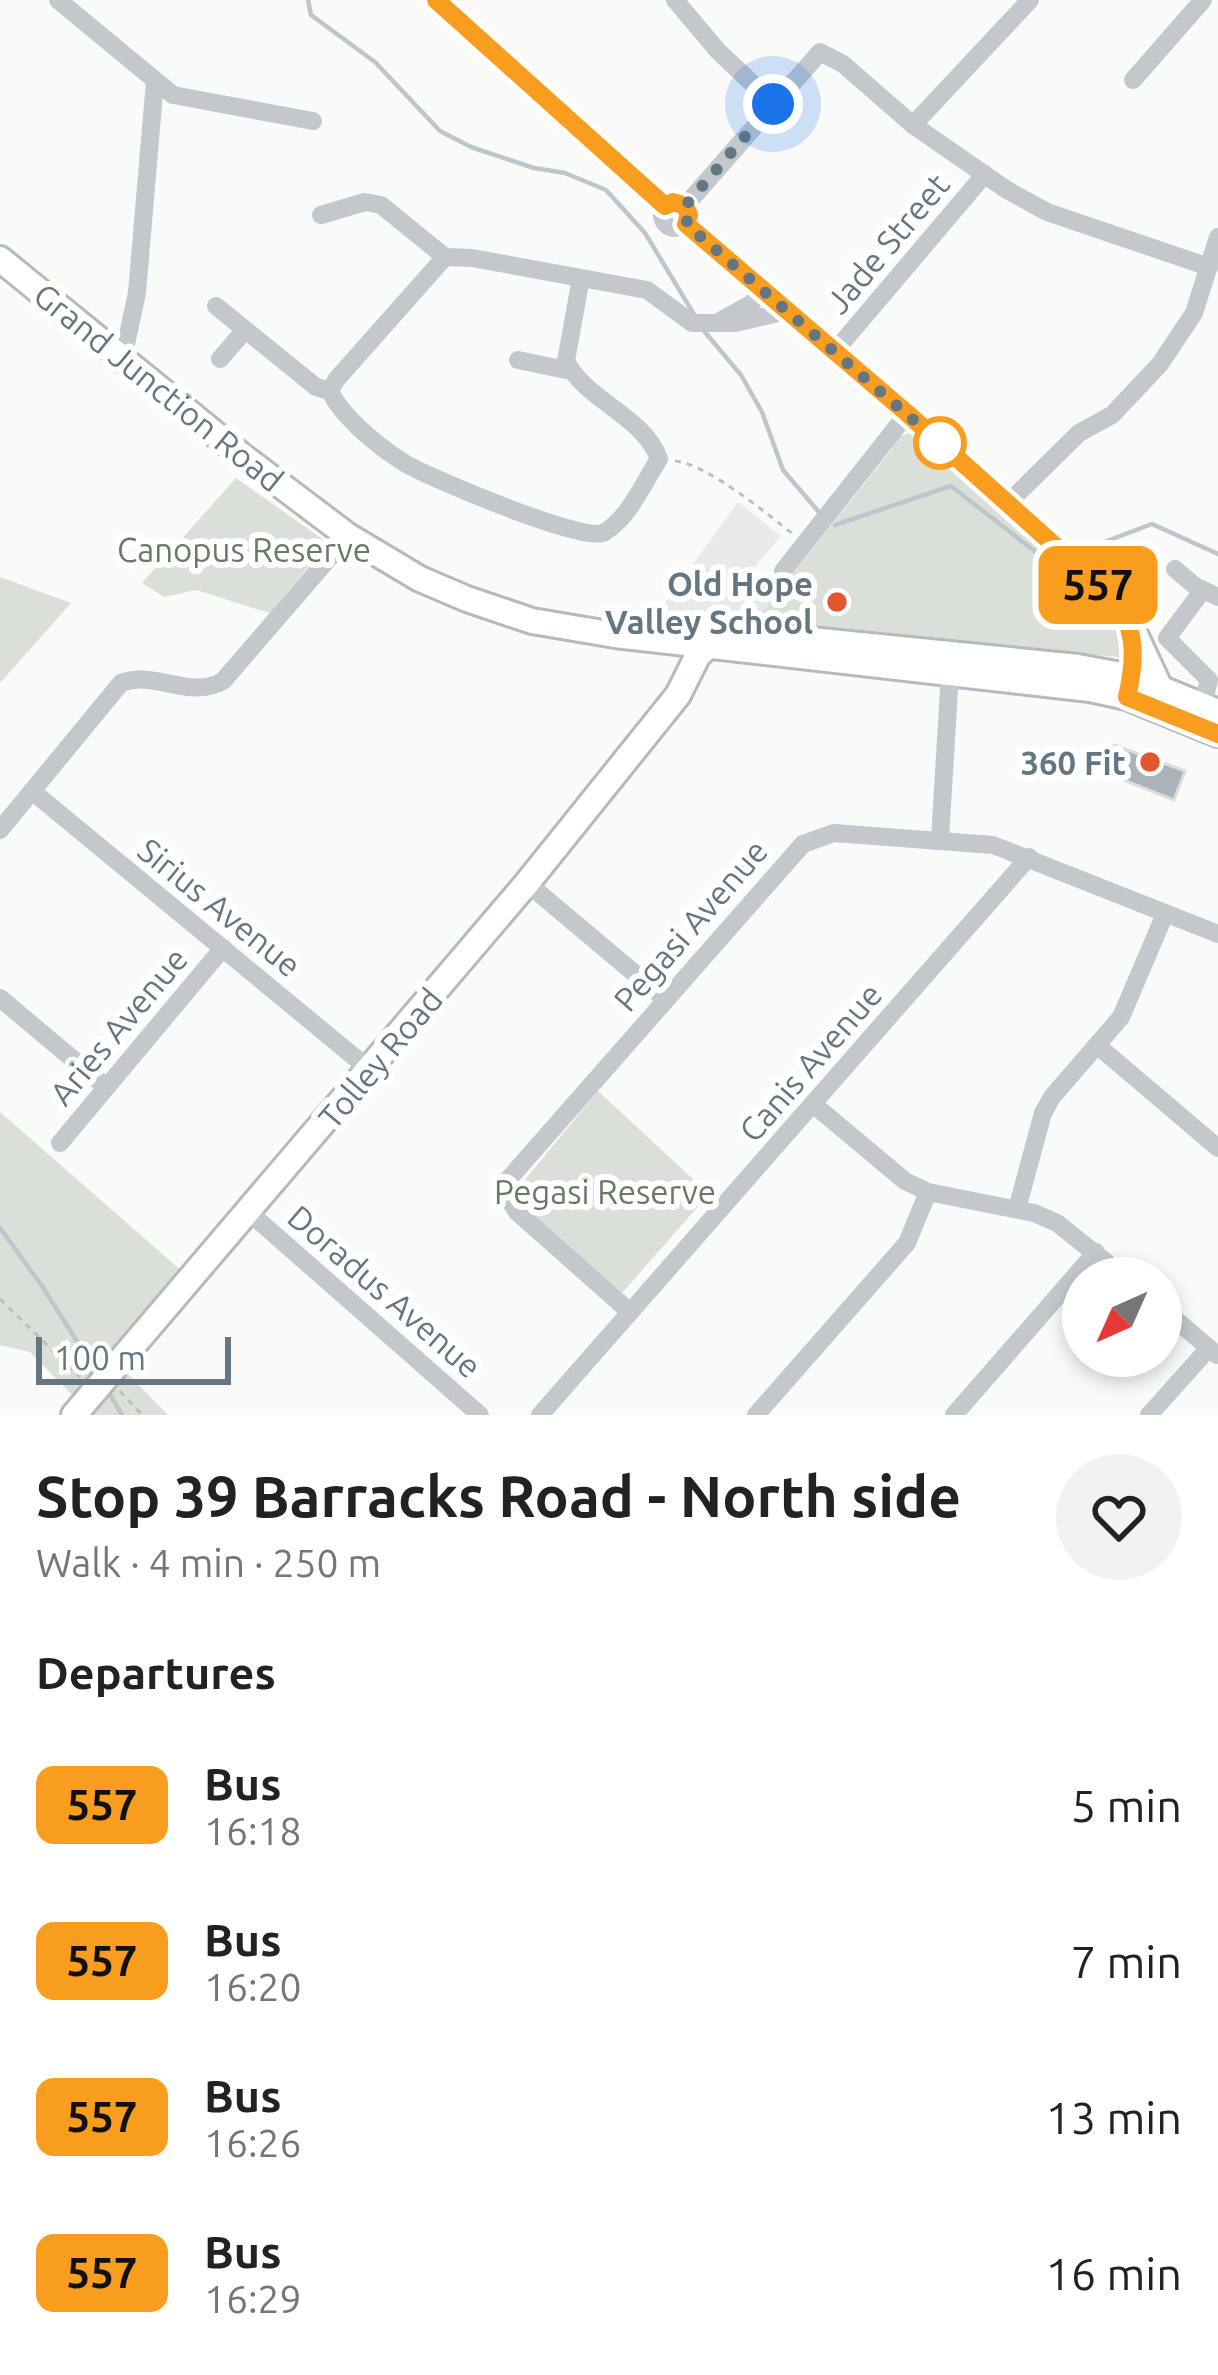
<!DOCTYPE html>
<meta charset="utf-8">
<style>
:root{--surface:#fff;--page:#f2f2f2;--text:#222;--muted:#767676}
body{margin:0;font-family:Ubuntu,sans-serif;background:var(--page);color:var(--text);height:100vh;display:flex;flex-direction:column;font-size:45px;white-space:nowrap}
*{box-sizing:border-box;margin:0}
p{font-size:39px;color:var(--muted)}
.icon{flex:none;width:66px;height:66px;fill:none;stroke:currentColor;stroke-width:2;stroke-linecap:round;stroke-linejoin:round}
.map{position:relative;height:1415px;overflow:hidden}
.sheet{display:flex;flex-direction:column;background:var(--surface);flex:1}
.sheet>*{flex:none}
.badge{padding:0 24px;border-radius:18px;font-size:42px;line-height:78px}
.needle{width:78px;rotate:225deg}
.tools{position:absolute;left:1062px;top:1257px;display:grid;gap:24px}
.tools a{display:grid;place-items:center;width:120px;height:120px;border-radius:50%;background:var(--surface);box-shadow:0 6px 18px #0003;font-size:60px}
.scale{position:absolute;left:36px;bottom:30px;width:195px;box-sizing:border-box;padding-left:12px;border:6px solid #657683;border-top:0;font-size:33px;line-height:42px;white-space:nowrap;color:#657683;-webkit-text-stroke:9px #fff;paint-order:stroke}
.you{position:absolute;width:60px;height:60px;margin:-30px;border:9px solid #fff;border-radius:50%;background:#1a73e8;box-shadow:0 0 0 18px #1a73e833}
.map>.badge{position:absolute;translate:-50% -50%;box-shadow:0 0 0 6px #fff}
h2{padding:0 36px;font-size:45px;line-height:108px}
.round{display:grid;place-items:center;flex:none;width:126px;height:126px;border-radius:63px;background:var(--page)}
.overview{display:flex;align-items:center;justify-content:space-between;height:204px;padding:0 36px}
h1{font-size:57px;font-weight:700;line-height:90px}
ul{padding:0;list-style:none}
li{display:flex;align-items:center;gap:36px;height:156px;padding:0 36px}
li div{flex:1}
li b{display:block;font-size:45px}
li em{font-style:normal}
li .badge{min-width:132px;font-weight:700;text-align:center}
.map>svg:first-child{display:block}
.built{fill:#e8e9e9}
.green{fill:#dadfd7}
.lines{fill:none;stroke-linecap:round;stroke-linejoin:round}
.stream{stroke:#bbc7cb;stroke-width:4.5}
.building{fill:#aab3b9;stroke:#dcdcda;stroke-width:3}
.major-casing{stroke:#b5babe;stroke-width:30}
.path{stroke:#bbbfc2;stroke-width:3;stroke-dasharray:6 6;stroke-linecap:butt}
.minor{stroke:#c3c8cc;stroke-width:18}
.major{stroke:#fff;stroke-width:24}
.line-casing{stroke:#fff;stroke-width:27}
.line{stroke:#f99d1e;stroke-width:18}
.walk{stroke:#657683;stroke-width:12;stroke-dasharray:0 21.6}
.stop-dot{fill:#fff;stroke:#f99d1e;stroke-width:6}
.poi-dot{fill:#e4572e;stroke:#fff;stroke-width:4.5}
.labels{text-anchor:middle;dominant-baseline:central;stroke-width:12;stroke-linejoin:round;paint-order:stroke}
.street-label{font-size:33px;fill:#657683;stroke:#fff}
.park-label{font-size:33px;fill:#687a64;stroke:#fff}
.poi-label{font-size:33px;font-weight:bold;fill:#657683;stroke:#fff;text-anchor:end}
</style>
<div class="map">
<svg width="1218" height="1415" viewBox="0 0 1218 1415">
<rect width="100%" height="100%" fill="#fafaf8"/>
<!-- built -->
<path class="built" d="M738 502 781 536 748 575 780 590 755 621 657 614Z"/>
<!-- green -->
<g class="green">
<path d="M911 432 1114 609 1127 658 755 621 892 449 894 439Z"/>
<path d="M236 478 328 543 270 613 196 590 164 597 142 583Z"/>
<path d="M0 577 71 603 0 683Z"/>
<path d="M598 1091 709 1194 622 1293 510 1198Z"/>
<path d="M0 1112 192 1280 118 1364 168 1415H74L82 1405 30 1352 0 1345Z"/>
</g>
<g class="lines">
<!-- stream -->
<g class="stream">
<path d="M308 0 311 15 375 62 440 131 471 147 534 168 565 173 606 190 645 233 695 316"/>
<path d="M704 331 741 375 762 412 783 470 818 511"/>
<path d="M835 525 951 486 1050 563 1056 560"/>
<path d="M1078 552 1152 524 1218 554"/>
<path d="M0 1228 42 1286 97 1373"/>
<path d="M106 1388 122 1415"/>
</g>
</g>
<!-- building -->
<path class="building" d="M1114 745 1185 771 1174 800 1103 772Z"/>
<g class="lines">
<defs>
<g id="major">
<path d="M0 259 242 456 348 536 420 579 467 599 532 621 615 635 1090 689 1127 697 1218 734"/>
<path d="M673 626 1078 667 1132 677 1218 712"/>
<path d="M1132 628 1160 688"/>
<path d="M74 1415 527 883 678 695 698 655 708 646"/>
</g>
</defs>
<!-- major casing -->
<use href="#major" class="major-casing"/>
<!-- path -->
<g class="path">
<path d="M675 461C707 464 766 513 793 534"/>
<path d="M0 1299 80 1377"/>
<path d="M120 1391 142 1415"/>
</g>
<!-- minor -->
<g class="minor">
<path d="M58 0 173 95 313 121"/>
<path d="M436 0 665 206"/>
<path d="M675 0 718 51 773 103"/>
<path d="M1133 80 1203 0"/>
<path d="M913 125 1007 190 1047 212 1209 267"/>
<circle cx="675" cy="215" r="13"/>
<path d="M685 206 820 52 843 64 913 125 1030 0"/>
<path d="M321 215 365 202 381 205 445 257"/>
<path d="M686 224 907 414 1121 605 1133 637"/>
<path d="M581 278 566 361C586 401 644 416 659 459 644 482 628 520 603 533 585 543 426 477 403 462 379 447 342 417 330 391L336 380 445 257 472 258 647 290 692 323H735L787 311"/>
<path d="M216 306 316 387 330 391"/>
<path d="M722 320 751 304 763 290"/>
<path d="M835 351 985 174"/>
<path d="M123 358 137 293 155 81"/>
<path d="M220 359 245 330"/>
<path d="M518 360 571 371"/>
<path d="M1008 503 1079 433 1112 415 1160 364 1194 313 1218 237"/>
<path d="M1175 569 1195 586 1218 597"/>
<path d="M783 571 907 414"/>
<path d="M1203 704 1209 680 1167 638 1203 590"/>
<path d="M32 791 370 1070"/>
<path d="M0 830 121 683C156 670 189 700 223 681L348 536"/>
<path d="M940 839 950 673"/>
<path d="M527 883 665 999"/>
<path d="M0 998 106 1087"/>
<path d="M1098 1046 1218 1148"/>
<path d="M813 1104 905 1181 928 1192 1034 1213 1057 1223 1126 1278"/>
<path d="M60 1143 223 948"/>
<path d="M1017 1209 1043 1113 1052 1097 1121 1017 1165 914"/>
<path d="M250 1213 480 1415"/>
<path d="M1161 1307 1217 1355"/>
<path d="M630 1312 517 1212 505 1193 506 1182 803 844 834 833 993 845 1218 934"/>
<path d="M540 1415 1029 857"/>
<path d="M756 1415 907 1243 928 1192"/>
<path d="M954 1415 1096 1252"/>
<path d="M1149 1415 1209 1348"/>
</g>
<!-- major -->
<use href="#major" class="major"/>
</g>
<g class="lines">
<defs>
<path id="line" d="M436 0 665 206 673 202 685 206 689 215 686 224 908 414 1121 605C1136 638 1135 662 1127 697L1218 734"/>
</defs>
<!-- line casing -->
<use href="#line" class="line-casing"/>
<!-- line -->
<use href="#line" class="line"/>
<!-- walk -->
<path class="walk" d="M773 104 685 206 689 215 686 224 940 443"/>
</g>
<!-- markers -->
<circle class="stop-dot" cx="940" cy="443" r="24"/>
<g class="poi-dot">
<circle cx="837" cy="602" r="12"/>
<circle cx="1150" cy="762" r="12"/>
</g>
<g class="labels">
<!-- street labels -->
<g class="street-label">
<text transform="translate(887 243) rotate(-50)">Jade Street</text>
<text transform="translate(159 387) rotate(39)">Grand Junction Road</text>
<text transform="translate(220 907) rotate(39)">Sirius Avenue</text>
<text transform="translate(690 925) rotate(-49)">Pegasi Avenue</text>
<text transform="translate(118 1026) rotate(-50)">Aries Avenue</text>
<text transform="translate(380 1058) rotate(-50)">Tolley Road</text>
<text transform="translate(810 1062) rotate(-49)">Canis Avenue</text>
<text transform="translate(385 1291) rotate(41)">Doradus Avenue</text>
</g>
<!-- park labels -->
<g class="park-label">
<text x="244" y="549">Canopus Reserve</text>
<text x="605" y="1191">Pegasi Reserve</text>
</g>
<!-- poi labels -->
<g class="poi-label">
<text x="813" y="583">Old Hope<tspan x="813" dy="38">Valley School</tspan></text>
<text x="1126" y="762">360 Fit</text>
</g>
</g>
</svg>
<div class="tools">
<a><svg class="needle" viewBox="-14 -14 28 28"><path d="M0-13l5 13h-10z" fill="#e53935"/><path d="M0 13l5-13h-10z" fill="#767676"/></svg></a>
</div>
<div class="scale">100 m</div>
<div class="you" style="left:773px;top:104px"></div>
<b class="badge" style="left:1098px;top:585px;background:#f99d1e;color:#111">557</b>
</div>
<section class="sheet">
<div class="overview"><div><h1>Stop 39 Barracks Road - North side</h1><p>Walk · 4 min · 250 m</p></div><a class="round"><svg class="icon" aria-label="heart" viewBox="0 0 24 24"><path d="M12 20l-8-8c-3-5 5-10 8-4 3-6 11-1 8 4z"/></svg></a></div>
<h2>Departures</h2>
<ul>
<li><span class="badge" style="background:#f99d1e;color:#111">557</span><div><b>Bus</b><p>16:18</p></div><em>5 min</em></li>
<li><span class="badge" style="background:#f99d1e;color:#111">557</span><div><b>Bus</b><p>16:20</p></div><em>7 min</em></li>
<li><span class="badge" style="background:#f99d1e;color:#111">557</span><div><b>Bus</b><p>16:26</p></div><em>13 min</em></li>
<li><span class="badge" style="background:#f99d1e;color:#111">557</span><div><b>Bus</b><p>16:29</p></div><em>16 min</em></li>
</ul>
</section>
